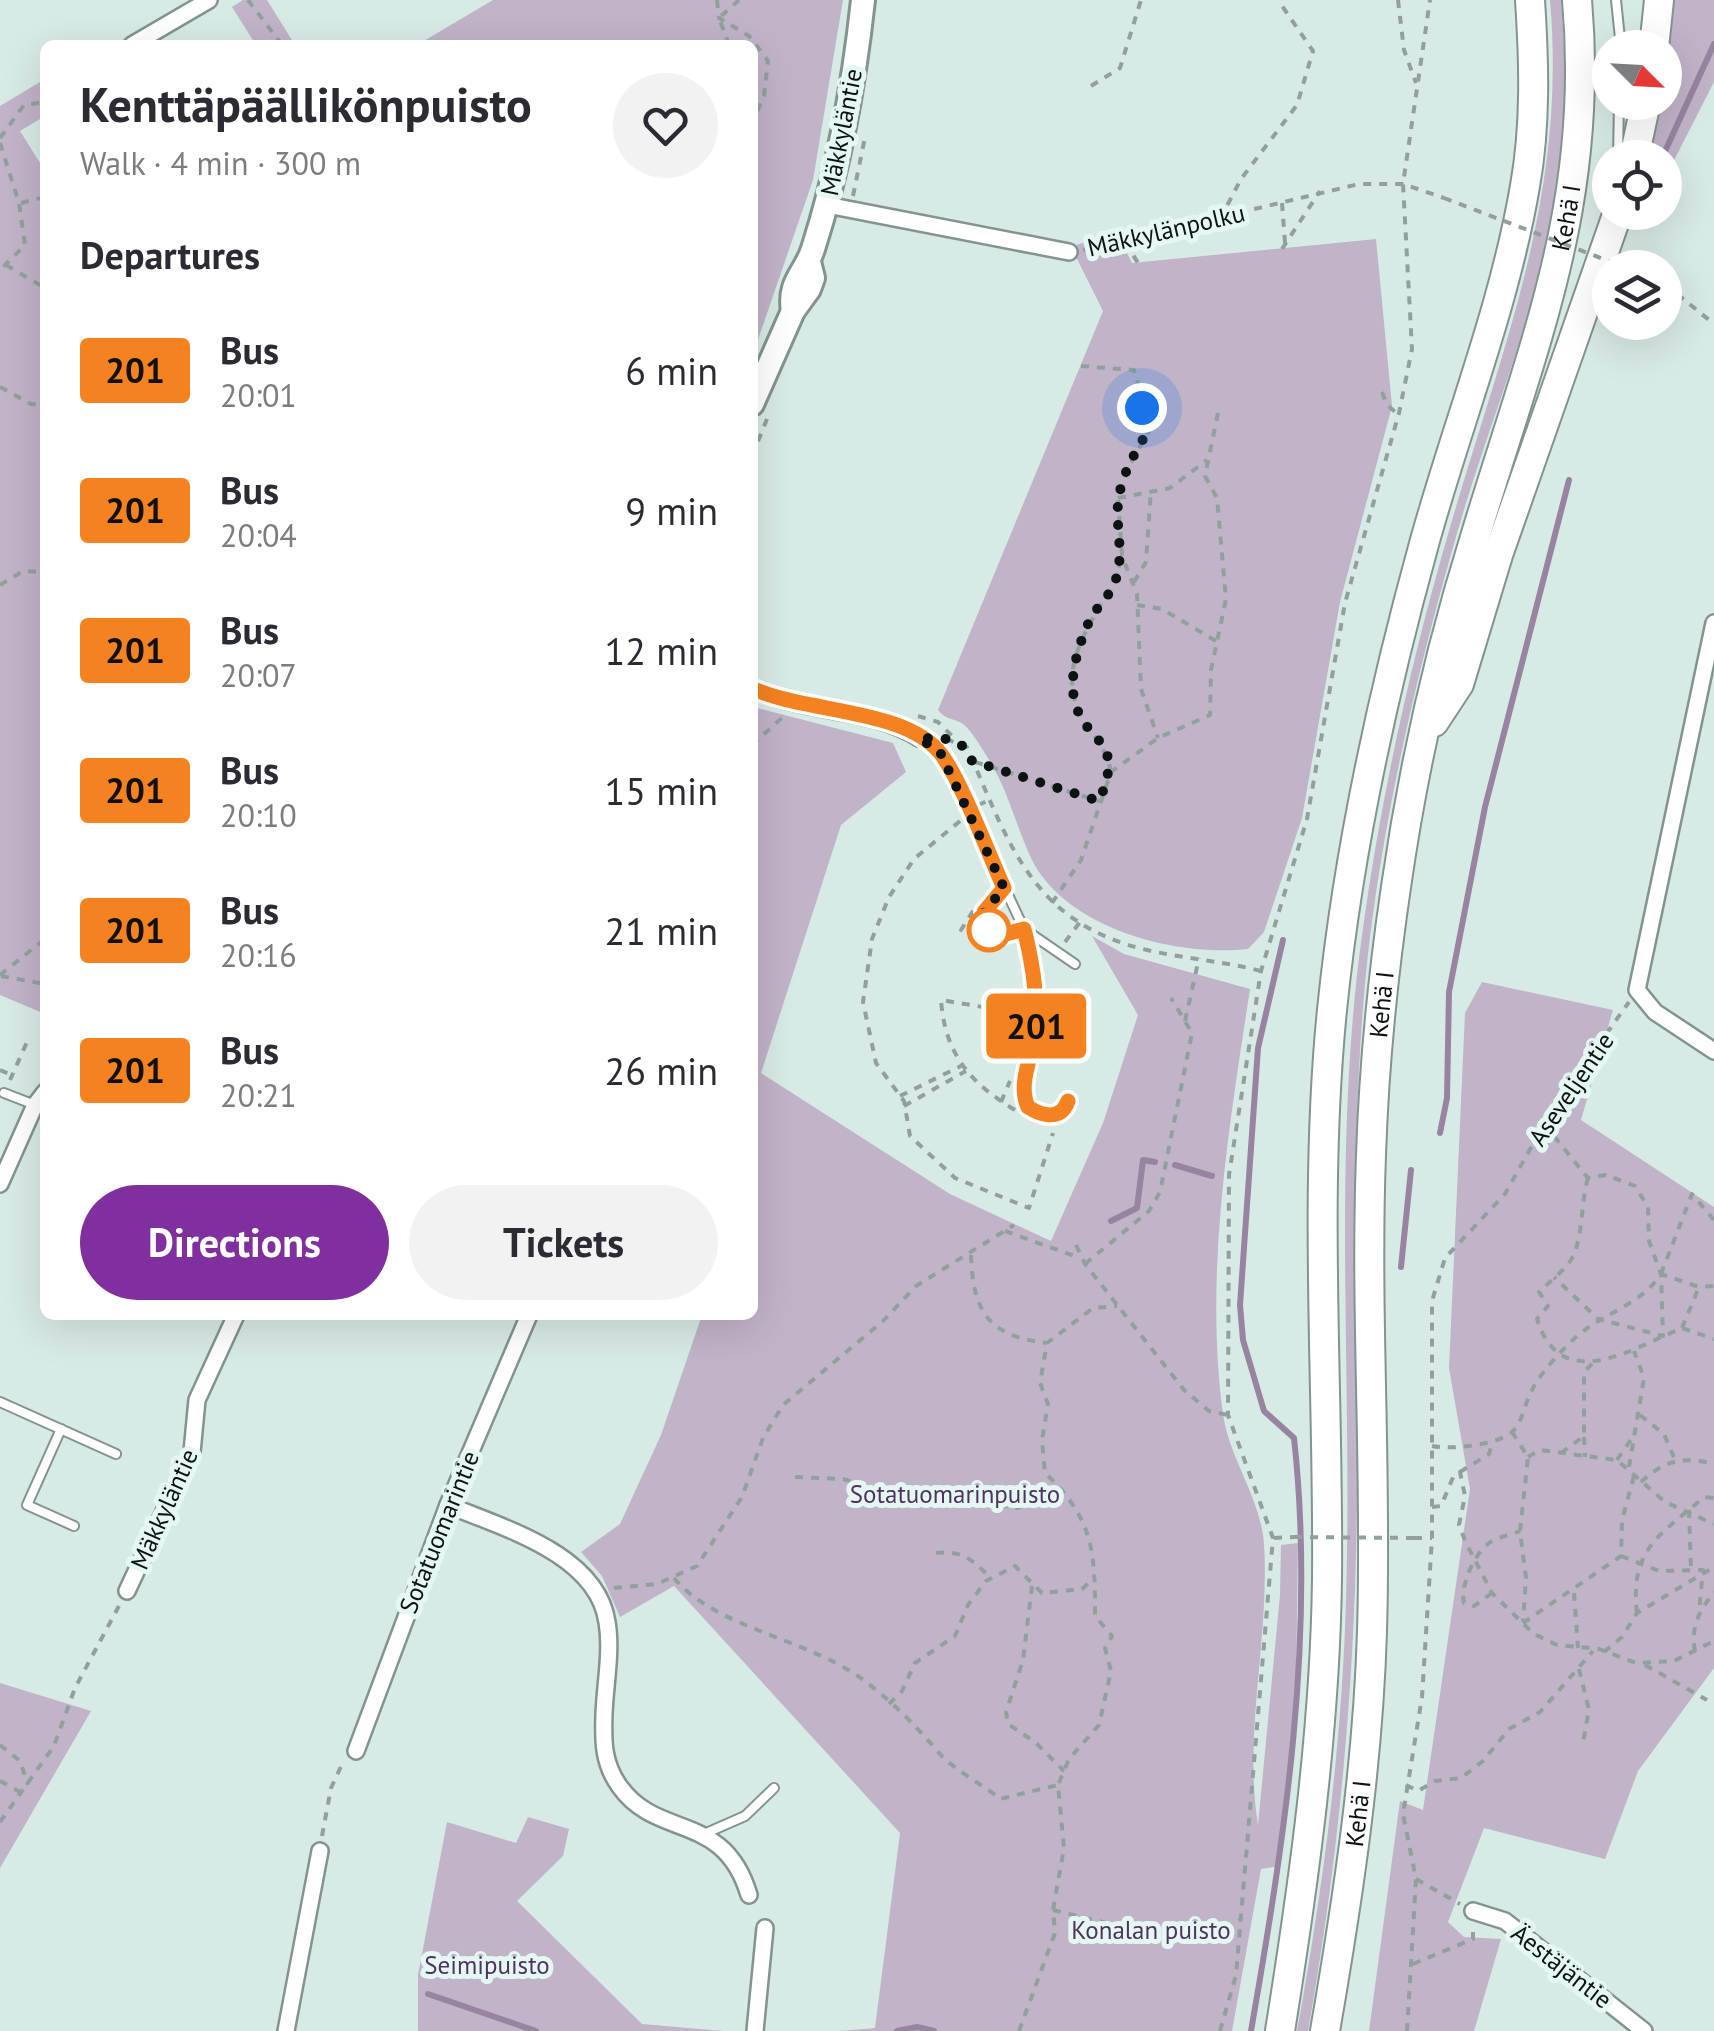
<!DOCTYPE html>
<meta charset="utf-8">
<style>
:root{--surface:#fff;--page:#f2f2f3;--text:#2b2b33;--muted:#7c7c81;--accent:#802f9e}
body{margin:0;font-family:"PT Sans",sans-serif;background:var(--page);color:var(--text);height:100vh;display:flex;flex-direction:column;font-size:38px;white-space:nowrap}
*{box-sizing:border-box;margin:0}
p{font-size:32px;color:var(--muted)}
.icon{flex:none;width:55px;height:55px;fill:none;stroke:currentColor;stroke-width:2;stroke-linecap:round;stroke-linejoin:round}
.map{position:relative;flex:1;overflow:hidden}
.sheet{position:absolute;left:40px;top:40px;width:718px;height:1280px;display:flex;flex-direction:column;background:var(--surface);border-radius:15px;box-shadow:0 10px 40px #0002}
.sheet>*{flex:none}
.badge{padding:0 20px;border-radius:8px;font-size:35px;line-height:65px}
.needle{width:65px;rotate:114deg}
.controls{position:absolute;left:1592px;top:30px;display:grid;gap:20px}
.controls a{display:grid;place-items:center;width:90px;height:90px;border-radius:50%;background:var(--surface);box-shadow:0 10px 40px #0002;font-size:50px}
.you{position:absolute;width:50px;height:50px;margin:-25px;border:8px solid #fff;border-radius:50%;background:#1a73e8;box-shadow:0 0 0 15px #1a73e833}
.map>.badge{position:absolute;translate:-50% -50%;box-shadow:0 0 0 5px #fff}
h2{padding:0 40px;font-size:38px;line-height:90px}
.round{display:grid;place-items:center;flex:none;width:105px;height:105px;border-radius:52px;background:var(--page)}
.overview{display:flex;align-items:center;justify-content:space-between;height:170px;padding:0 40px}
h1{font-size:48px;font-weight:600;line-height:75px}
.action{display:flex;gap:20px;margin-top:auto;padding:20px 40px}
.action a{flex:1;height:115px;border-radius:60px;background:var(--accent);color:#fff;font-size:40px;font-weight:600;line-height:115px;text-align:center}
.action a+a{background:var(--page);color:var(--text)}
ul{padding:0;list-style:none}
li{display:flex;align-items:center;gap:30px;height:140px;padding:0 40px}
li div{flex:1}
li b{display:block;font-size:38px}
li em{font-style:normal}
li .badge{min-width:110px;font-weight:700;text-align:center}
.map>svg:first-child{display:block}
.green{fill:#c1b3c8}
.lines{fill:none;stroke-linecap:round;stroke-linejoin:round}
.stream{stroke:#9884a0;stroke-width:6}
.lane-casing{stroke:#839390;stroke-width:12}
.street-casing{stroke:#839390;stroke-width:20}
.secondary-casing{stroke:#839390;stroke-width:28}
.highway-casing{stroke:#839390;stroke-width:32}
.path{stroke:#92a09d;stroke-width:4;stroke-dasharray:8 8;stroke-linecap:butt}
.lane{stroke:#fff;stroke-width:8}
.street{stroke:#fff;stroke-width:15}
.secondary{stroke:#fff;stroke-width:22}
.highway{stroke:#fff;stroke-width:28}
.path-bridge{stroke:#92a09d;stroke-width:4;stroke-dasharray:8 8;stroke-linecap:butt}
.line-casing{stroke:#fff;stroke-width:22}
.line{stroke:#f58220;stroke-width:15}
.walk{stroke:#0d1312;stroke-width:10;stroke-dasharray:0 18}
.stop-dot{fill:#fff;stroke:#f58220;stroke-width:5}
.labels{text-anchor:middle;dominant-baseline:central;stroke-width:10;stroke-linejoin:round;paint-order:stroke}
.street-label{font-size:25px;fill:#0d1312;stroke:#e5f7f3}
.park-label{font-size:25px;fill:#50335c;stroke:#e5f7f3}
</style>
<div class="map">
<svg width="1714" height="2031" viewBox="0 0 1714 2031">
<rect width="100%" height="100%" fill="#d8eae6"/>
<!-- green -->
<g class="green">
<path d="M243 0H267L295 45H256L232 7Z"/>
<path d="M493 0H843L813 180 753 354 752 45H417Z"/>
<path d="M1550 0H1561C1566 62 1568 124 1559 186 1541 299 1496 404 1463 513 1422 652 1388 793 1370 937 1347 1127 1359 1316 1357 1506 1355 1683 1339 1857 1308 2031H1297C1323 1888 1342 1746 1346 1600 1353 1375 1331 1151 1363 928 1382 791 1412 657 1451 524 1504 342 1567 194 1550 0Z"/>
<path d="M1668 0H1714V82L1665 178V158H1645L1656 103 1665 102Z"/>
<path d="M45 79V116L20 131 45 171V1014L0 995V106Z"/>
<path d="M1116 231 1132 263 1376 239 1392 406 1340 602 1302 818 1264 932 1248 949C1177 957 1067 929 1032 860 1016 827 1007 786 986 755 980 746 972 731 963 724 954 718 945 720 938 710L1103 311 1071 247Z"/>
<path d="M753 707 893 743 906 772 841 825 761 1073 950 1194 1051 1241 1103 1123 1138 1015 1092 936 1124 954 1250 989C1229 1127 1204 1274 1223 1414 1229 1458 1261 1499 1264 1544 1270 1638 1243 1731 1258 1825L1280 1595 1281 1545 1298 1543 1296 1684 1279 1866 1261 1869 1232 2031H840L875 2028 900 1833 674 1586 620 1617 602 1576 581 1552 620 1524 661 1435 702 1315H752Z"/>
<path d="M1482 982 1613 1010 1581 1120 1714 1207V1668L1638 1771 1605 1859 1484 1828 1448 1922 1464 1937 1501 1939 1474 2031H1369L1400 1801 1423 1810 1470 1489 1449 1368 1465 1013Z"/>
<path d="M0 1683 91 1711 0 1868Z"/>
<path d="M528 1817 569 1829 563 1856 517 1901 642 2024 723 2031H418V1975L447 1822 516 1843Z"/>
</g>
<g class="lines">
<!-- stream -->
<g class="stream">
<path d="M1662 158 1714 44"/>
<path d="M1440 1133 1447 1098 1449 992 1485 807 1569 480"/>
<path d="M1175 1165 1212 1176"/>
<path d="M1111 1221 1137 1208 1143 1160 1155 1162"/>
<path d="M1401 1267 1411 1170"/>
<path d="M428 1994 536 2031"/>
<path d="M897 2031 917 2027 934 2031"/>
<path d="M1251 2031C1285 1836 1316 1636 1294 1438L1264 1411 1243 1340 1240 1305 1258 1048 1283 940"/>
</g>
<defs>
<g id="lane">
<path d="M1616 0 1621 48"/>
<path d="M1618 158 1619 102"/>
<path d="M919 738 941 752 1024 929C1032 960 1037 991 1036 1023 1036 1051 1016 1081 1028 1107 1042 1116 1061 1122 1068 1101"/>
<path d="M1004 888 984 912 989 930 1002 935 1024 929 1075 964"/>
<path d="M4 1093 35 1105"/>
<path d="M0 1402 116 1454"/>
<path d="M61 1429 27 1505 74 1526"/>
<path d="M704 1834 745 1816 774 1788"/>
</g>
<g id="street">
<path d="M132 45 209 0"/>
<path d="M827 205 1069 252"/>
<path d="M1714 623 1637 990 1655 1012 1714 1051"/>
<path d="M752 688C805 714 870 707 919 738"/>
<path d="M0 1184 35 1105 45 1092"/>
<path d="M448 1505C503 1528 597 1554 607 1622 612 1651 605 1685 604 1714 603 1741 603 1764 620 1787 658 1840 724 1811 749 1895"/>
<path d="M127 1591 192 1452 197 1400 236 1315"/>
<path d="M356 1751 448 1505 529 1315"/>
<path d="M1473 1911 1505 1921 1644 2031"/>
<path d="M286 2031 320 1851"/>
<path d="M755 2031 765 1928"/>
</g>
<g id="secondary">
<path d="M793 311C788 282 805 274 813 249 839 168 854 84 863 0"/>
<path d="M752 404 793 311 809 289 813 278 809 262"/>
</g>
<g id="highway">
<path d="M1654 48 1659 0"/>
<path d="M1634 158 1646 102"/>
<path d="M1434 722 1459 684 1498 555 1618 212"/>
<path d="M1280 2031C1304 1881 1325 1731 1327 1579 1329 1390 1313 1199 1332 1010 1348 852 1382 696 1424 544 1457 424 1504 309 1525 186 1536 125 1534 61 1530 0"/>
<path id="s1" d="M1325 2031C1348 1898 1368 1766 1372 1631 1377 1472 1365 1313 1371 1155 1374 1065 1383 975 1396 887 1413 768 1440 649 1476 534 1533 345 1595 203 1577 0"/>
</g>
</defs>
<!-- lane casing -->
<use href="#lane" class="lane-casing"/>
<!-- street casing -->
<use href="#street" class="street-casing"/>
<!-- secondary casing -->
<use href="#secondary" class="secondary-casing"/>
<!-- highway casing -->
<use href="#highway" class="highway-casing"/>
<!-- path -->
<g class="path">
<path d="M248 0 282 45"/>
<path d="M717 0 719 18 749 36 768 61 764 96 752 123"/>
<path d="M1398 0 1404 50 1416 83"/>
<path d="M729 45 719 18 739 0"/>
<path d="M1091 86 1120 68 1141 0"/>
<path d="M0 138 24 105 45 102"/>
<path d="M0 143 19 203 25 245 0 270"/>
<path d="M853 196 865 137"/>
<path d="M21 203 45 197"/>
<path d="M1282 203 1285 243"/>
<path d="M1220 219 1241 179 1297 105 1313 51 1278 0"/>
<path d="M1125 242 1138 263"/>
<path d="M1282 249 1320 191"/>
<path d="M1083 250 1359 184H1403L1444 198"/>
<path d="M6 265 45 288"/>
<path d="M1665 284 1714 324"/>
<path d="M1081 366 1134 370 1147 415 1159 414 1130 464 1118 498 1122 556 1137 594 1141 689 1158 738"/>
<path d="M0 387 31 404 45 405"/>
<path d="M1382 392 1387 405 1399 415"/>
<path d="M752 456 767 419"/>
<path d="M1118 498 1170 488 1207 460"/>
<path d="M1134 582 1146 562 1151 490"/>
<path d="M0 585 23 571 45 572"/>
<path d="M1137 605 1162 609 1216 641"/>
<path d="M918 716 938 722 955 739"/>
<path d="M946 739 967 747C1009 844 1032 923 1147 950 1185 959 1223 961 1261 971"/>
<path d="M752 745 784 716"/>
<path d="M975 762 1099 801"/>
<path d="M1111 772C1106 743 1082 726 1074 697 1062 646 1110 604 1121 559"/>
<path d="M978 805 990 800"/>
<path d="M960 821 914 859 889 897 872 939 863 1002 876 1063 904 1101 910 1136 955 1178 1029 1208 1053 1133"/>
<path d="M1052 903 1081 860 1111 772 1158 738 1210 715 1211 670 1226 599 1217 498 1205 476 1219 408"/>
<path d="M973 911 961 930 977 937"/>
<path d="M1065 942 1080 922"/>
<path d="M0 975 45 939"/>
<path d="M1 976 45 984"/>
<path d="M1185 1021 1199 958"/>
<path d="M0 1070 12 1075"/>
<path d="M10 1080 27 1042"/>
<path d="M900 1096 961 1066"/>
<path d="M1001 1102 1010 1081"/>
<path d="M904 1106 966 1071"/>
<path d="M1015 1110C970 1083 945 1054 941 1000L1013 1012 1024 1009"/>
<path d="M1544 1124 1588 1178 1606 1175 1635 1186 1648 1207 1649 1241 1661 1274 1663 1336 1598 1319 1554 1277"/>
<path d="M1588 1178C1580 1204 1584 1245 1568 1264 1560 1274 1548 1283 1539 1292L1548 1306 1537 1319C1561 1397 1635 1347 1682 1328L1714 1339"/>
<path d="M1005 1231 1080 1258"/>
<path d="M1076 1245 1085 1264 1184 1390 1209 1411 1228 1415"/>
<path d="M971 1255C973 1312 988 1336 1047 1343"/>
<path d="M1085 1264 1149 1211 1160 1192 1192 1033 1171 998"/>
<path d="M1661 1274 1692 1194 1714 1220"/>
<path d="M1682 1328 1699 1287"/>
<path d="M1640 1415 1664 1434 1675 1460"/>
<path d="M1512 1432 1528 1457 1520 1531 1526 1578 1523 1622"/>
<path d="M1584 1437 1585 1457"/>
<path d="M1432 1446C1450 1450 1498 1445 1512 1432 1523 1422 1525 1402 1532 1390 1541 1372 1562 1350 1576 1337 1603 1313 1641 1305 1661 1274L1699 1287 1714 1286"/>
<path d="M1561 1453 1584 1436V1372L1593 1363"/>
<path d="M1528 1457 1540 1450 1617 1460 1665 1502 1714 1524"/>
<path d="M1617 1460 1634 1435"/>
<path d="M1629 1467 1644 1378 1634 1351"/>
<path d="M1460 1472 1489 1454 1492 1444"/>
<path d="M795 1477 843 1479 909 1497 939 1495 1017 1508 1064 1491"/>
<path d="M1641 1482C1665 1460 1683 1456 1714 1464"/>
<path d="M1432 1507 1441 1506 1454 1475 1460 1472 1465 1496 1459 1525 1466 1543 1492 1593 1534 1634 1557 1645 1599 1649 1636 1663 1674 1661 1714 1641"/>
<path d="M1689 1510 1691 1570"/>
<path d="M1274 1538 1294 1537"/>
<path d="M1414 1538H1432"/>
<path d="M936 1553C963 1550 973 1560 991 1579"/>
<path d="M1621 1556 1659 1571 1703 1570 1699 1612"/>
<path d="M674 1578C717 1629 806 1638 862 1679 891 1700 916 1726 939 1753 954 1770 982 1784 1000 1799L1058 1785"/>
<path d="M1032 1586 1023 1660 1006 1712 1008 1724 1035 1742 1064 1771"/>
<path d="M614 1588 657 1584 697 1566 742 1497 763 1438 783 1405 883 1321 916 1286 1014 1225"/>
<path d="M1492 1593 1474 1606 1464 1603C1460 1586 1474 1554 1489 1543 1497 1537 1511 1535 1520 1531"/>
<path d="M1574 1593 1578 1648"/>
<path d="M1637 1613C1629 1548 1662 1534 1704 1497L1714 1498"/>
<path d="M1523 1623 1621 1556 1622 1520 1634 1476"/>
<path d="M1695 1651C1690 1627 1700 1610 1714 1592"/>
<path d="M1604 1652 1622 1637 1637 1613 1714 1567"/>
<path d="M1645 1665 1707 1700"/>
<path d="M1579 1669 1589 1710 1583 1742"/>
<path d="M889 1704 902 1691 915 1663 955 1636 968 1605 986 1581 1015 1566 1042 1593 1082 1589 1095 1577"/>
<path d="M0 1745 20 1761 28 1785"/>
<path d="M0 1781 22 1793"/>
<path d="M1406 1785 1418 1791 1435 1781 1461 1778 1483 1761 1509 1729 1540 1712 1593 1651"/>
<path d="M0 1822 54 1746 75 1688 120 1604"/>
<path d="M322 1836 331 1788 344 1760"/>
<path d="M1416 1879 1460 1904"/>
<path d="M1053 1910 1115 1925 1198 1929 1217 1934 1241 1919"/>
<path d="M1413 1964 1473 1939V1930"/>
<path d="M1019 2031 1055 1933 1053 1910 1064 1848 1058 1785 1069 1759 1099 1725 1111 1671 1105 1648 1112 1636 1095 1616C1095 1552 1094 1519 1045 1473L1042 1440 1048 1404 1040 1383 1047 1343 1093 1308 1117 1306"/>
<path d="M1220 2031 1236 1975 1273 1538 1228 1415 1229 1175 1261 971 1307 819 1345 603 1399 413 1412 349 1403 184 1430 0"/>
<path d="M1407 2031 1416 1879 1403 1814 1422 1697 1432 1538V1301L1445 1258 1505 1194 1552 1110 1629 1002"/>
</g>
<!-- lane -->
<use href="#lane" class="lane"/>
<!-- street -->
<use href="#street" class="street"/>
<!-- secondary -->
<use href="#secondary" class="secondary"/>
<!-- highway -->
<use href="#highway" class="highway"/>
<!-- path-bridge -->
<g class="path-bridge">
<path d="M1444 198 1627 268"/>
<path d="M1294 1537 1414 1538"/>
</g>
</g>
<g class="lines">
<defs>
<path id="line" d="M752 688C804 713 906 708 941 754 962 782 988 853 1004 888L984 912V923L1002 935 1024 929C1032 960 1037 991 1036 1023 1036 1051 1016 1081 1028 1107 1042 1116 1061 1121 1068 1101"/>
</defs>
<!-- line casing -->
<use href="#line" class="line-casing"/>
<!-- line -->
<use href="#line" class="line"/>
<!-- walk -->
<path class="walk" d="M989 930 984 912 1004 888 940 752 919 738C944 739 962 735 972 761L1099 801C1129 732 1079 747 1073 691 1071 669 1081 637 1091 618 1099 604 1112 594 1116 579 1125 551 1114 524 1119 496 1124 466 1144 439 1158 414L1147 415 1142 408"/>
</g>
<!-- markers -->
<circle class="stop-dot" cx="989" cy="930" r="20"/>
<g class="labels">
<!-- street labels -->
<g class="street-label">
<text transform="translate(841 132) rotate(-79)">Mäkkyläntie</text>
<text stroke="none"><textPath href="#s1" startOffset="1840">Kehä I</textPath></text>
<text transform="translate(1166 230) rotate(-13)">Mäkkylänpolku</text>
<text stroke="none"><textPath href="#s1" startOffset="1030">Kehä I</textPath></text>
<text transform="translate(1571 1089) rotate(-56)">Aseveljentie</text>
<text transform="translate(164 1509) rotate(-66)">Mäkkyläntie</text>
<text transform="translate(439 1532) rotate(-68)">Sotatuomarintie</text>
<text stroke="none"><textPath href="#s1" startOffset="220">Kehä I</textPath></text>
<text transform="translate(1562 1966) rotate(38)">Äestäjäntie</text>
</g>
<!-- park labels -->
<g class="park-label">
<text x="955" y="1494">Sotatuomarinpuisto</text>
<text x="1151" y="1930">Konalan puisto</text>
<text x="487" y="1965">Seimipuisto</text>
</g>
</g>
</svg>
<div class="controls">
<a><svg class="needle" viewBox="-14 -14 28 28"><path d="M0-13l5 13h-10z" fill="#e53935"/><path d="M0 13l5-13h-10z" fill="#7c7c81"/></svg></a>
<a><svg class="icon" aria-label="locate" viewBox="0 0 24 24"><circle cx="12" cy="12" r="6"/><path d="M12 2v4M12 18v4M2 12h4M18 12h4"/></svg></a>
<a><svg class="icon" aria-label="layers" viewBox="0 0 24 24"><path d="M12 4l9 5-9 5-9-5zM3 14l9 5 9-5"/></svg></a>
</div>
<div class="you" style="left:1142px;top:408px"></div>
<b class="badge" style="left:1036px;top:1026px;background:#f58220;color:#111">201</b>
<section class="sheet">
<div class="overview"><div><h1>Kenttäpäällikönpuisto</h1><p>Walk · 4 min · 300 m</p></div><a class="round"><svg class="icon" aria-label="heart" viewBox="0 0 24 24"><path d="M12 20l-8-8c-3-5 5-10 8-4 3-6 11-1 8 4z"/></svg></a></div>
<h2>Departures</h2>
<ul>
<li><span class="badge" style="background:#f58220;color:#111">201</span><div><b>Bus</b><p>20:01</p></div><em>6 min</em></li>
<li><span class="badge" style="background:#f58220;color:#111">201</span><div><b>Bus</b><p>20:04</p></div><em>9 min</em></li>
<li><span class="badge" style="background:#f58220;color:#111">201</span><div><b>Bus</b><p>20:07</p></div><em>12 min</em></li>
<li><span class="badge" style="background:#f58220;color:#111">201</span><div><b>Bus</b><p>20:10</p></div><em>15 min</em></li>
<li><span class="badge" style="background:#f58220;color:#111">201</span><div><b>Bus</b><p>20:16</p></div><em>21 min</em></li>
<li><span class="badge" style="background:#f58220;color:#111">201</span><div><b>Bus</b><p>20:21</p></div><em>26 min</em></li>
</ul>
<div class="action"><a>Directions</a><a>Tickets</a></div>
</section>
</div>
